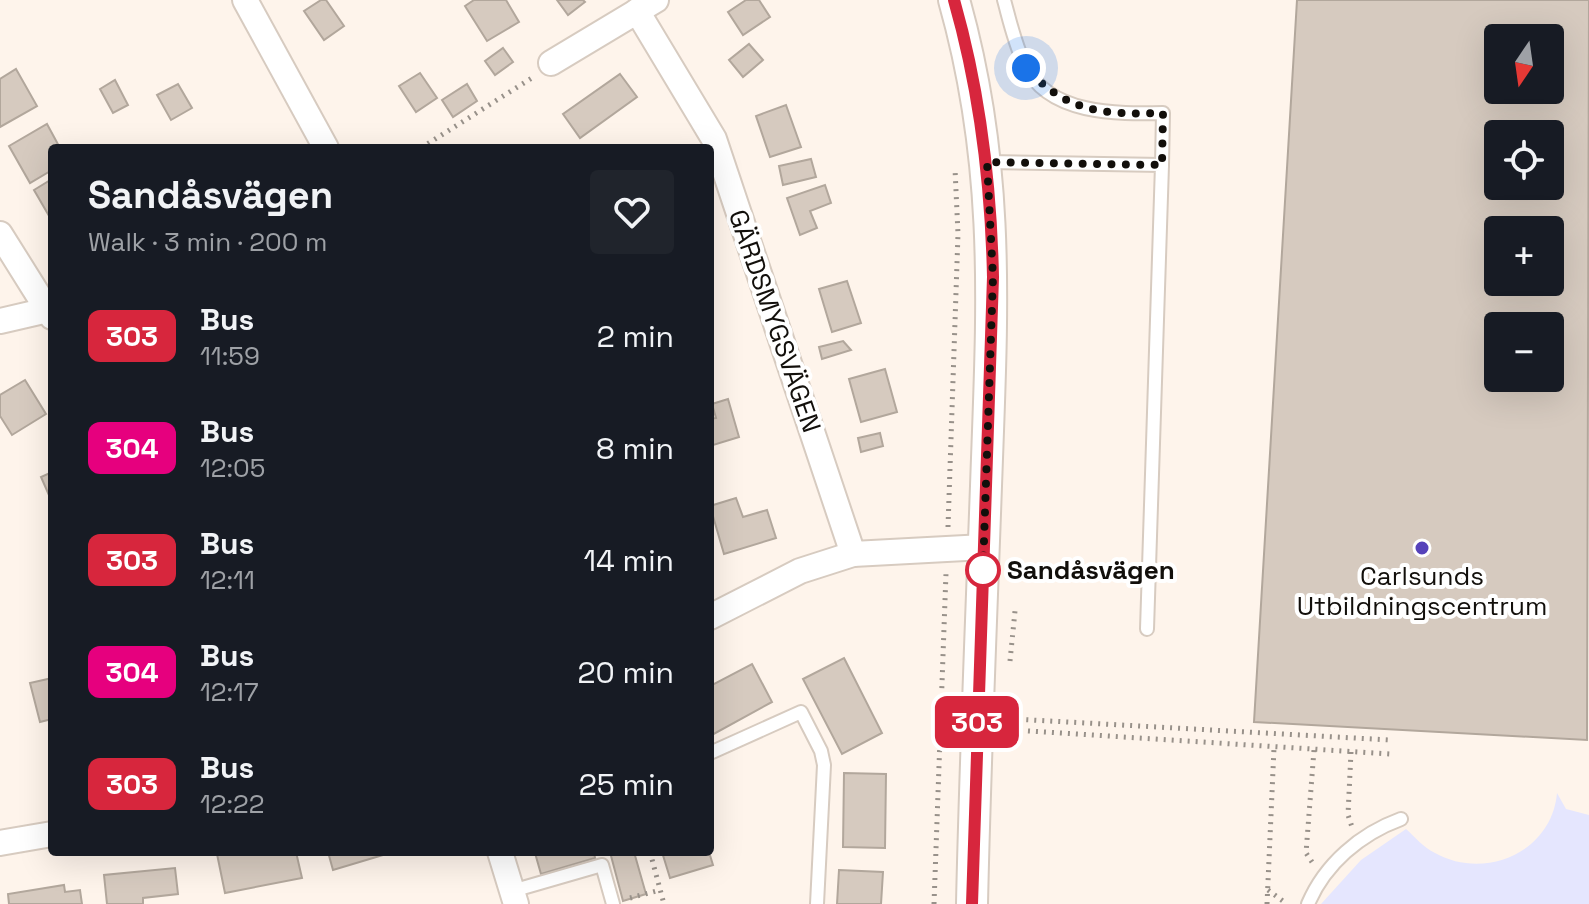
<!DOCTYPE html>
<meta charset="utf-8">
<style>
:root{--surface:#171b24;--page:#20242c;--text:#f1f3f6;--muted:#9ea1a6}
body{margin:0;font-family:"Space Grotesk",sans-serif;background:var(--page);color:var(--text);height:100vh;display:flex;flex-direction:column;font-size:30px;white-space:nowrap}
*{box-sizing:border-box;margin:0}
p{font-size:26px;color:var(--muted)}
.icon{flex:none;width:44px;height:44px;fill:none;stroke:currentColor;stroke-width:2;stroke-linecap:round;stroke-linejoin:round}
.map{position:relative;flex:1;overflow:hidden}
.sheet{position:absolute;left:48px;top:144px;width:666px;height:712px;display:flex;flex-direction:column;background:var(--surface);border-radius:8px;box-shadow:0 8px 32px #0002}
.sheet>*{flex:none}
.badge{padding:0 16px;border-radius:12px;font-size:28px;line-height:52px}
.needle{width:52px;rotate:193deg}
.buttons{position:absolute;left:1484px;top:24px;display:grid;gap:16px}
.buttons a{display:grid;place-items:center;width:80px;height:80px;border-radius:8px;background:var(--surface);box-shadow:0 8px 32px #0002;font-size:40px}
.you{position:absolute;width:40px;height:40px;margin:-20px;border:6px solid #fff;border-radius:50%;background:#1a73e8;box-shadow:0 0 0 12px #1a73e833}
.map>.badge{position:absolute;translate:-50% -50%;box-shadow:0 0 0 4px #fff}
.round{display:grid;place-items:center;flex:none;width:84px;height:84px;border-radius:8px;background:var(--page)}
.overview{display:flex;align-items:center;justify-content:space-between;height:136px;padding:0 40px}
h1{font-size:38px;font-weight:700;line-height:60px}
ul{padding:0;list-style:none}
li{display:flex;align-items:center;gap:24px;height:112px;padding:0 40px}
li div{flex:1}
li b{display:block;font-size:30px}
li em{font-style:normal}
li .badge{min-width:88px;font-weight:700;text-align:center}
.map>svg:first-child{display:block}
.green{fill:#e5e6fe}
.building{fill:#d6cabf;stroke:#b2a79c;stroke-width:2;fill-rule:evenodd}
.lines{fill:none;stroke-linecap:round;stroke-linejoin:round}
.service-casing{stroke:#d7cbc0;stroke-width:16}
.minor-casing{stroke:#d7cbc0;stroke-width:28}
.tertiary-casing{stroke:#d7cbc0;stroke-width:34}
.path{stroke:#98918a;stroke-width:5;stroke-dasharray:2 6;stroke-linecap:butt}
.service{stroke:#fff;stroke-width:12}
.minor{stroke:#fff;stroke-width:24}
.tertiary{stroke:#fff;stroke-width:30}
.line-casing{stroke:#fff;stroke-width:18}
.line{stroke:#d7263d;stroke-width:12}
.walk{stroke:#120f0b;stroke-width:8;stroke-dasharray:0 14.4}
.poi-dot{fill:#5642ba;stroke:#fff;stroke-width:3}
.stop-dot{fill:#fff;stroke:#d7263d;stroke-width:4}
.labels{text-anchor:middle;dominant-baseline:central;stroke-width:8;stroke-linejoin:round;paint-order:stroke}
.street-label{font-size:26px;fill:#120f0b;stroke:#fff}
.stop-label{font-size:26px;font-weight:bold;fill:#120f0b;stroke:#fff;text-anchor:start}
.poi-label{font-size:26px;fill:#120f0b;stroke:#fff}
</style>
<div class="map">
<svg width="1589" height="904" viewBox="0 0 1589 904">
<rect width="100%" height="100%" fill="#fef4eb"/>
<!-- green -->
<path class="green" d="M1557 793 1566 809 1589 815V904H1321L1361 860 1406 829C1415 837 1424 848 1435 853 1485 881 1552 852 1557 793Z"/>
<!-- building -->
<g class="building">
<path d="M321 0H326L344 26 324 40 304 11Z"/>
<path d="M474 0H506L519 22 487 41 465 6Z"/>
<path d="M557 0H583L585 2 568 15Z"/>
<path d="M746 0H759L770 17 743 35 728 12Z"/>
<path d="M1297 0H1589L1587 740 1254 722ZM1498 38H1550V90H1498ZM1498 134H1550V186H1498ZM1498 230H1550V282H1498ZM1498 326H1550V378H1498Z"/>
<path d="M749 44 763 60 743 77 729 60Z"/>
<path d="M503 48 513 62 495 75 485 61Z"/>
<path d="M16 69 37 106 0 127V79Z"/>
<path d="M420 73 437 98 416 112 399 86Z"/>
<path d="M620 74 637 97 580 138 563 114Z"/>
<path d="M115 80 128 105 113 113 100 89Z"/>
<path d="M178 84 192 108 171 120 157 95Z"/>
<path d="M467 84 477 101 453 117 442 100Z"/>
<path d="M786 105 801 147 770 157 756 116Z"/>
<path d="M47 124 60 148H52V170L30 183 9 146Z"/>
<path d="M811 159 816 177 783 185 779 166Z"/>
<path d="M52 179V221L34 190Z"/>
<path d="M825 185 831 203 810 211 817 228 800 235 787 198Z"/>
<path d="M847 281 861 323 832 332 819 289Z"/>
<path d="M843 341 851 350 822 359 819 347Z"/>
<path d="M885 369 897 412 861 422 849 379Z"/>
<path d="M25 380 46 414 12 435 0 416V395Z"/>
<path d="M728 399 739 437 710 446V419L716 418 712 404Z"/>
<path d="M880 433 883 446 861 452 858 438Z"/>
<path d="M52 472V502L41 477Z"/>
<path d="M736 498 743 517 767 510 776 538 724 554 710 506Z"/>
<path d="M844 658 882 733 842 754 803 679Z"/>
<path d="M752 664 772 702 710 736V686Z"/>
<path d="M52 678V719L40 722 30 683Z"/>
<path d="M844 773 886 774 885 848 843 847Z"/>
<path d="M229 852H296L302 878 225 893 217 854Z"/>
<path d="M328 852H393L333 870Z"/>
<path d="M594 852 595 858 541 874 535 853Z"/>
<path d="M610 852H634L646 894 623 901Z"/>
<path d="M662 852H709L713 865 670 878Z"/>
<path d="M175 868 178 894 143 898V904H107L104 875Z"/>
<path d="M839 870 883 872 881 904H837Z"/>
<path d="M64 885 65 892 80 890 82 904H9L8 894Z"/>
</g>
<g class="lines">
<defs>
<g id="service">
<path d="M1004 0C1010 22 1015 45 1025 65 1048 115 1117 114 1163 113L1162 165"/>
<path d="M987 162 1162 165 1147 629"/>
<path d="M710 753 801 712 821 751 824 765 817 904"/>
<path d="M512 891 602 865 613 904"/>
<path d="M1308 904C1325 864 1360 834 1401 819"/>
</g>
<g id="minor">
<path d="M245 0 326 148"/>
<path d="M637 11 714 139 853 554"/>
<path d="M551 63 656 0"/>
<path d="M0 234 52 317"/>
<path d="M0 321 52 309"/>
<path d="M710 617 800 571 853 554 984 547"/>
<path d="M0 843 52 834"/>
<path d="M500 852 516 904"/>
</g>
<path id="tertiary" d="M954 0C1002 170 992 314 986 486 981 626 975 765 972 904"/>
</defs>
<!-- service casing -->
<use href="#service" class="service-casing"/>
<!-- minor casing -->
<use href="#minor" class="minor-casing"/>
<!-- tertiary casing -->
<use href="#tertiary" class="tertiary-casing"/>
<!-- path -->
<g class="path">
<path d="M421 148 535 76"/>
<path d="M948 527 958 234 955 169"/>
<path d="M1010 661 1015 611"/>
<path d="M1003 723 1014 719 1390 740"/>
<path d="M1006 724 1014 730 1390 754"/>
<path d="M1351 752 1348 815 1352 827"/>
<path d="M650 852 664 904"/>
<path d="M1312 862 1306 853 1314 750"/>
<path d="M1268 890 1287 904"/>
<path d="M630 898 660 890"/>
<path d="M934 904 946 573"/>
<path d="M1267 904 1274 748"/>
</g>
<!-- service -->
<use href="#service" class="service"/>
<!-- minor -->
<use href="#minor" class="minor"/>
<!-- tertiary -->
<use href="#tertiary" class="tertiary"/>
</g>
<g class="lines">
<defs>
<path id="line" d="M954 0C980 91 991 182 993 277L972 904"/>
</defs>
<!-- line casing -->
<use href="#line" class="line-casing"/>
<!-- line -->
<use href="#line" class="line"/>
<!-- walk -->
<path class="walk" d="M983 570 993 277 987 162 1162 165 1163 113C1104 115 1068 113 1026 68"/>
</g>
<!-- markers -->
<circle class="poi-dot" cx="1422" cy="548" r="8"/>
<circle class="stop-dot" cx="983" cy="570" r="16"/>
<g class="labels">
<!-- street labels -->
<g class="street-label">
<text transform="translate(775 321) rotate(71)">GÄRDSMYGSVÄGEN</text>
</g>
<!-- stop labels -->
<g class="stop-label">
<text x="1007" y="570">Sandåsvägen</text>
</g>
<!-- poi labels -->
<g class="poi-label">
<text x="1422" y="576">Carlsunds<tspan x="1422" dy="30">Utbildningscentrum</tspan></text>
</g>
</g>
</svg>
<div class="buttons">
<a><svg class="needle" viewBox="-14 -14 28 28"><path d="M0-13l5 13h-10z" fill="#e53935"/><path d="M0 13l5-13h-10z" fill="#9ea1a6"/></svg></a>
<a><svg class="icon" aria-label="locate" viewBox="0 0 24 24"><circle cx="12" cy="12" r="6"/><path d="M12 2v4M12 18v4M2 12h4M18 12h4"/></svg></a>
<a>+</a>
<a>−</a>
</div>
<div class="you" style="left:1026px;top:68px"></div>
<b class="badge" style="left:977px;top:722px;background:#d7263d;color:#fff">303</b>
<section class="sheet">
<div class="overview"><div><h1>Sandåsvägen</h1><p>Walk · 3 min · 200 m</p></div><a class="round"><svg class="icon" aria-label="heart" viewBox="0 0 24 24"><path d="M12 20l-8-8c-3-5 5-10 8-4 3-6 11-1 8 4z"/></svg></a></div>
<ul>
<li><span class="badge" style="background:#d7263d;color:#fff">303</span><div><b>Bus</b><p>11:59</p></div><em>2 min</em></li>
<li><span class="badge" style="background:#e6007e;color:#fff">304</span><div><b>Bus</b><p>12:05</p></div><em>8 min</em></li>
<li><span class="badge" style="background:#d7263d;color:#fff">303</span><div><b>Bus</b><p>12:11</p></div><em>14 min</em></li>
<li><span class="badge" style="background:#e6007e;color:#fff">304</span><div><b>Bus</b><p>12:17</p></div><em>20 min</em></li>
<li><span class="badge" style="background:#d7263d;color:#fff">303</span><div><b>Bus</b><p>12:22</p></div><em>25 min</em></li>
</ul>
</section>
</div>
